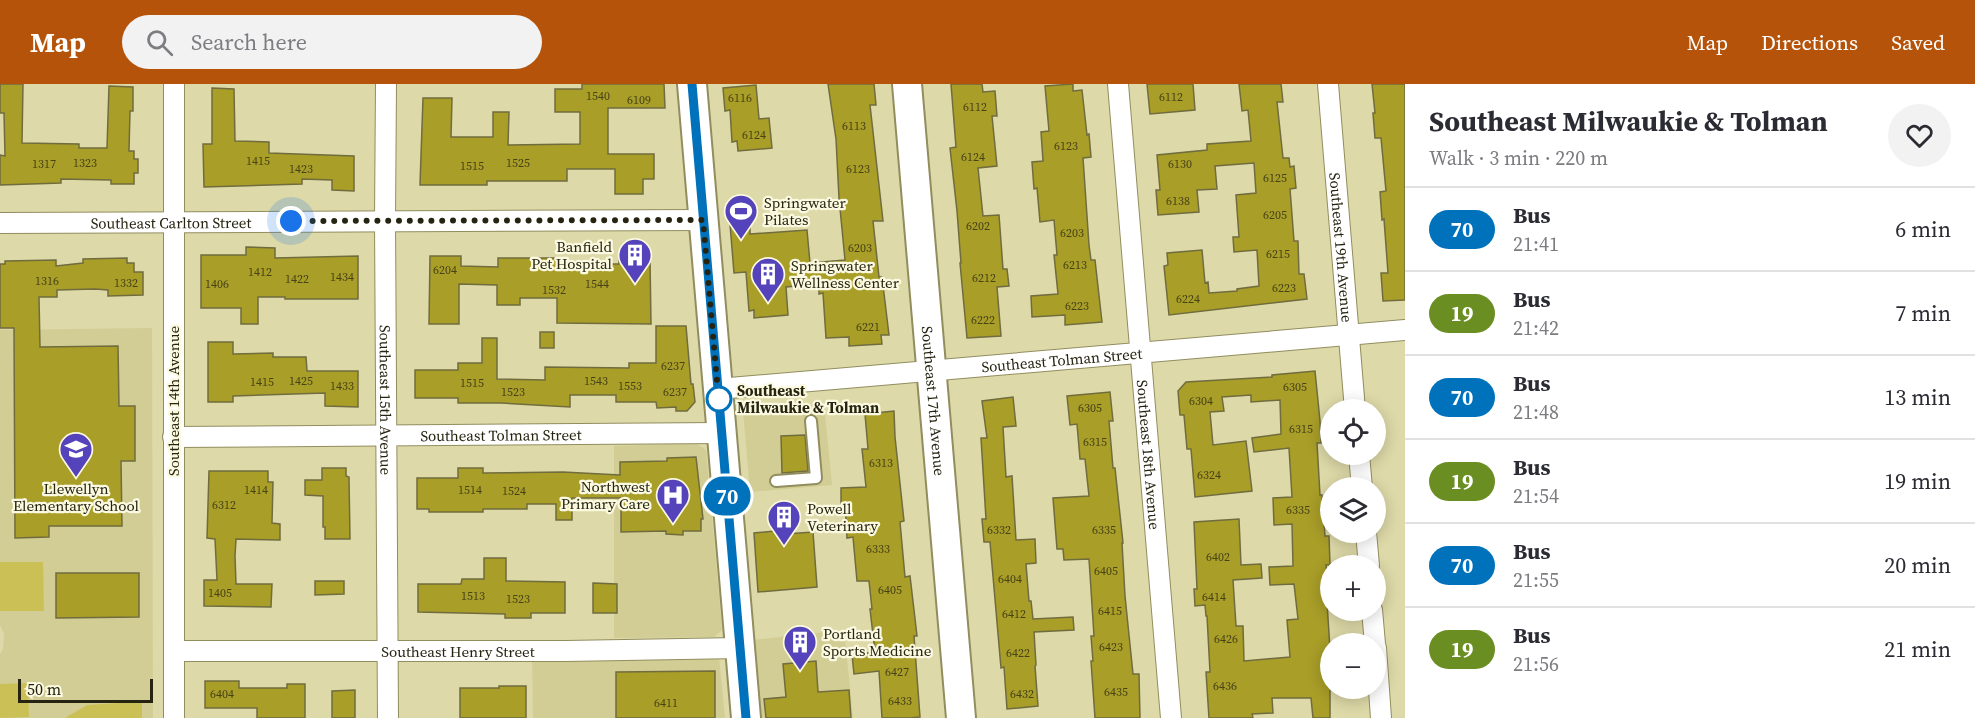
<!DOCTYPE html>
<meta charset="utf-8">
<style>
:root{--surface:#fff;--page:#f2f2f3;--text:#2b2b33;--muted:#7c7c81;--line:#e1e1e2;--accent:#b45309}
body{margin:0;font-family:"Source Serif 4",serif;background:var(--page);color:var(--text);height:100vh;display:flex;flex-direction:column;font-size:22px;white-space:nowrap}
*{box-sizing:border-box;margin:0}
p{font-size:20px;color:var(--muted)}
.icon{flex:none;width:33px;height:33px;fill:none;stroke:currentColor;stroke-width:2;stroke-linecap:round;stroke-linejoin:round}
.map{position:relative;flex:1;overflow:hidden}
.sheet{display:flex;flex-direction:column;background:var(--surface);width:570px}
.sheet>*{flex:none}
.badge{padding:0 12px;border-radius:20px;font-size:21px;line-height:39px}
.buttons{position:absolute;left:1320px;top:315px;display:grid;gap:12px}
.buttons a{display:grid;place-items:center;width:66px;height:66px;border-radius:50%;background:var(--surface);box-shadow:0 3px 15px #0003;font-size:30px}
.scale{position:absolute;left:18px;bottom:15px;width:135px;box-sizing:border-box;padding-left:6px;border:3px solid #262411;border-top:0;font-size:16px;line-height:21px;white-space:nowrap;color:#262411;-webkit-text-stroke:4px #fbf9e0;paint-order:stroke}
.you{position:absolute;width:30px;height:30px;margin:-15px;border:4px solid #fff;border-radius:50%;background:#1a73e8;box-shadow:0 0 0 9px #1a73e833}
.map>.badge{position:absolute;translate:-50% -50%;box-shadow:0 0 0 3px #fff}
.round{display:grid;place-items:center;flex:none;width:63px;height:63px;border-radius:32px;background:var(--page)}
.headline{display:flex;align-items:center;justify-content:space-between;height:102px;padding:0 24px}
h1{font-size:28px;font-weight:700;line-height:45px}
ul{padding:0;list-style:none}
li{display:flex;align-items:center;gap:18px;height:84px;padding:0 24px;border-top:2px solid var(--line)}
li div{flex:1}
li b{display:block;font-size:22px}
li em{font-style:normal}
li .badge{min-width:66px;font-weight:700;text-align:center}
header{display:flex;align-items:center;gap:36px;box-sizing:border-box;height:84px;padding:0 30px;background:var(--accent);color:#fff}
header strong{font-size:28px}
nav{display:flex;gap:33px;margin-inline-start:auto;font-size:21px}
.search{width:420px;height:54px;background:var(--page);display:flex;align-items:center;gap:15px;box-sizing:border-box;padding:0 21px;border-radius:33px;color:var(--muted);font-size:22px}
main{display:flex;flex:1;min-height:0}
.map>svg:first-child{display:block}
.built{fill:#d2cd94}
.green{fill:#cbc055}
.building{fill:#a99e28;stroke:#706c3e;stroke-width:1.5}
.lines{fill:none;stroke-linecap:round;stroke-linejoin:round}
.lane-casing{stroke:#928d5f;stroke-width:14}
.street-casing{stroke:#928d5f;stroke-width:22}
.secondary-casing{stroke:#928d5f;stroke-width:32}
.lane{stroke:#fff;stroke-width:10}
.street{stroke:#fff;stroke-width:20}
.secondary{stroke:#fff;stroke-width:28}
.line-casing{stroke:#fff;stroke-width:14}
.line{stroke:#0072bc;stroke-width:9}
.walk{stroke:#262411;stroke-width:6;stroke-dasharray:0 10.8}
.stop-dot{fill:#fff;stroke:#0072bc;stroke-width:3}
.labels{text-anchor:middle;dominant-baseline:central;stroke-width:4.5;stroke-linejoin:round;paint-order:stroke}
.number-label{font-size:12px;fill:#474217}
.poi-label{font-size:15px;fill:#262411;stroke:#fbf9e0;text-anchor:start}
.street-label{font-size:15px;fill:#262411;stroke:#fbf9e0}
.stop-label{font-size:15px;font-weight:bold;fill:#262411;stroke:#fbf9e0;text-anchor:start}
</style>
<header>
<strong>Map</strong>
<div class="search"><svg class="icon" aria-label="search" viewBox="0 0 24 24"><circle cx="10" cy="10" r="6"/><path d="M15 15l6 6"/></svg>Search here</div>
<nav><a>Map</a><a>Directions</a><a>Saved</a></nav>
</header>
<main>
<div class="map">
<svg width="1405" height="634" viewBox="0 0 1405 634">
<rect width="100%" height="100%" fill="#ddd9a8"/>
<!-- built -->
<g class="built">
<path d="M152 244 153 634H0V570L3 565 4 550 0 541V246Z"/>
<path d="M824 320 832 401 750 408 743 326Z"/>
<path d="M696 359 706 366 722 546 714 553 614 554V362Z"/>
<path d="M844 546 853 634H760L753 556Z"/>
<path d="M718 563 725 634H533L532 565Z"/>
</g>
<!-- green -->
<g class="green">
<path d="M0 478H43L44 527H0Z"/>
<path d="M28 599 29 633 0 634V600Z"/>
<path d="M118 619H142V634H65L87 621Z"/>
</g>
<!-- building -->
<g class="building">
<path d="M0 0H23L22 59 79 60V64H107L109 2 133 3V27H130L129 67H134V75H138V89H134V100H111V96L61 95V99L0 101V71L5 72 4 29H0Z"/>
<path d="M582 0H664L665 24H608V70H654V95H643V110H615V85H567V97H487V101H420L423 14H452L451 53H493V28H509L508 61 580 60V28H555V5H582Z"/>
<path d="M828 0H874L876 21H870L883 137H873L879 193H882L889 251H881L882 260 849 262V253L826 254 823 209 819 210V200L786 203 788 231 754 234V226L749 227 746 188 734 189 730 140 750 139V150L807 146 810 179 845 176 839 114 836 55Z"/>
<path d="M951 0H982L983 8 995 7 997 32H992L997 82 978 84 983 132 999 131 1003 185H1007L1009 202 997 203 1001 252 967 254 960 179H961L957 127 950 64 956 63Z"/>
<path d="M1073 0V7L1082 6 1087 51 1089 50 1091 73 1083 74 1089 161 1091 176H1095L1102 238 1065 241V231L1032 233 1031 212 1058 210 1054 171H1057L1054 136 1040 138 1037 104 1034 105 1032 78 1043 77 1041 48 1049 47 1045 2Z"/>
<path d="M1147 0H1193L1195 26 1150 30Z"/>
<path d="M1239 0H1281L1283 18H1277L1283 74H1289L1290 83 1294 82 1296 104 1290 105 1294 157H1298L1299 190H1304L1307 215 1169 231 1164 182 1168 181 1167 169 1202 166 1205 199 1208 198 1209 209 1237 207V205L1259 202 1257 166 1234 168 1233 153H1239L1236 111 1256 109 1254 79 1215 82 1217 105 1197 106 1199 128 1158 131 1156 106H1160L1157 71 1207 66V60L1251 57 1248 26 1242 27Z"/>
<path d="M1372 0H1405V216L1383 217 1381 189H1388L1384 135 1382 136 1380 108 1386 107 1381 54H1375L1373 29H1375Z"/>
<path d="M756 1 759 35 769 34 772 64 738 67 737 57 732 58 730 26 725 27 723 4Z"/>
<path d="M212 4 234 5 235 57 269 58V69L354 72V107L332 106V96L302 95V100L204 103 203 60H212Z"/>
<path d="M246 163 275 164V174L358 172V215H285V213H258V240H241V224H201V171H246Z"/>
<path d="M430 172H461V182L498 183V174H561V180H619V175H650L651 240 557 239V214H520V221H497V201L459 200V240H429Z"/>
<path d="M127 174V179H134V188H143V211L108 212V206L95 205 57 206V213H39L40 263 118 262 119 322H135V377H121L122 442H49V453L15 454 14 244H0V180H5V177L56 176V182L83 179V175Z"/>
<path d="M656 242H686L691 300H693L695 318 687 327H676V323L657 324 656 318H616V311H570V323L501 319H458V314H415V286H458V279H482V254H497V295L545 296V283L629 284V279H656Z"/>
<rect x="540" y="248" width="14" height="16"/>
<path d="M208 258H233V270L273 269V273H306L307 287H358V323L325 322V309L233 312V318H208Z"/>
<path d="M1315 287 1320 337 1321 359H1317L1320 411H1322L1325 452H1329L1330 481H1326L1330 518H1327L1330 565V634H1313L1311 614H1272L1273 629 1252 630 1253 634H1209L1206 588H1210L1207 532H1206L1205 521 1195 522 1194 505H1197L1194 438 1239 435 1241 481 1261 480 1262 494 1233 496 1236 542H1243L1244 577 1290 573 1287 536 1298 535 1294 500 1270 501 1269 483 1293 482 1292 440 1274 441 1273 414 1292 413 1289 364 1254 368 1252 354 1281 350 1280 316 1251 318V311L1222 313 1224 327 1210 328 1213 361 1246 357 1252 407 1195 413 1191 365H1187L1184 331H1180L1178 307 1186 298 1272 293V291Z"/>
<path d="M1110 308 1113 337H1109L1113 384H1115L1123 459H1122L1125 512 1133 590H1139L1140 634H1095L1091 577H1093L1091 552H1094L1089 475 1064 476 1063 465H1057L1053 414 1089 412 1085 375H1080L1077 340 1070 341 1067 312Z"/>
<path d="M1013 313 1016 342 1003 343 1006 393 1012 392 1016 456 1035 455 1036 479 1026 480 1029 517H1031L1033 535 1073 533 1074 546 1034 548 1036 581 1035 582 1038 622 1007 625 1004 583 1001 584 990 458H984L982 435H986L981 354H987L982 317Z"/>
<path d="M894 327 895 353 904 437 900 438 905 493 910 492 917 552H914L920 633 910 634H882L879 587 854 590 852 571 875 568 870 525H872L869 497H857L853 453 847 454 845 419H841V404L866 403 862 365H868L865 330Z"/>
<path d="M805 351 808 387 782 389 781 352Z"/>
<path d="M696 373 703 435H701V447H683V451L666 450V447L621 448V414H572V436H556V420H527V425H483V428H429V425H417V394H458V384H483V389L563 388 620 391V378L667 377V374Z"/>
<path d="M322 384H346V392L349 393 350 455H325V443H323V412L305 411V396H322Z"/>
<path d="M209 387H268V398H273L272 439 280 440V456L236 455 235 472 236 500H272L271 523 204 522V496H217L215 455 207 454Z"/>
<path d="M785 446V450L813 448 817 503 758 508 754 449Z"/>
<path d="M484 474H506V497L565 498V529H531V534H505V530L418 528V500H461L462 495H484Z"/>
<path d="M56 489H139V533L56 534Z"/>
<path d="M315 497H344V510L315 511Z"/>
<path d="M593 499 617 500V529H593Z"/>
<path d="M816 577 818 608 849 606 851 634H766L764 615 786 613 783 580Z"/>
<path d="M715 587V634H616V588Z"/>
<path d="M205 597H239V604H287V600H305V634H257V624H205Z"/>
<path d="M499 602H526V634H460V604H499Z"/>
<path d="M355 606V634H332V607Z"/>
</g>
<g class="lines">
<defs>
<path id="lane" d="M776 397 816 394 811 337"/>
<g id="street">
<path id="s1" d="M386 0 385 136 388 634"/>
<path id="s2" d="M1118 0 1171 634"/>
<path id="s3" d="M1328 0 1355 326"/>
<path id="s4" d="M0 139 703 136"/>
<path id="s5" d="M718 305 1405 246"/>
<path id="s6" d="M173 353 721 349"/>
<path d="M1359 370 1362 404"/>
<path d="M1366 448 1369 482"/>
<path d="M1372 526 1375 560"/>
<path d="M1376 564 1381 634"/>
<path id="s7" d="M174 567H566L740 564"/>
<path d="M174 634V0"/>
</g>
<g id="secondary">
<path d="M692 0 746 634"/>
<path id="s8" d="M907 0 961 634"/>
</g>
</defs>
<!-- lane casing -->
<use href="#lane" class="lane-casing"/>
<!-- street casing -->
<use href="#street" class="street-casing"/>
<!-- secondary casing -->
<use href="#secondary" class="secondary-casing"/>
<!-- lane -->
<use href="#lane" class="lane"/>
<!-- street -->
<use href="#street" class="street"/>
<!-- secondary -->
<use href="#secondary" class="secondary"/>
</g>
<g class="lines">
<defs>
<path id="line" d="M692 0 746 634"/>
</defs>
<!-- line casing -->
<use href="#line" class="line-casing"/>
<!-- line -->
<use href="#line" class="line"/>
<!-- walk -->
<path class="walk" d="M291 137 703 136 719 320V315"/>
</g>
<!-- icons -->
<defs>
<symbol id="stadium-pin" viewBox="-11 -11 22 30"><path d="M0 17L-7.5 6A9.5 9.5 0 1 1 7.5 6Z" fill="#5443ba" stroke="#fbf9e0"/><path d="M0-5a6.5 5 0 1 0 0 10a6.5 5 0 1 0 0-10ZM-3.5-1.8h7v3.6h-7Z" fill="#fff"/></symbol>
<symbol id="building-pin" viewBox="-11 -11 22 30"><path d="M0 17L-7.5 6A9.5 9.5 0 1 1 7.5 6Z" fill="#5443ba" stroke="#fbf9e0"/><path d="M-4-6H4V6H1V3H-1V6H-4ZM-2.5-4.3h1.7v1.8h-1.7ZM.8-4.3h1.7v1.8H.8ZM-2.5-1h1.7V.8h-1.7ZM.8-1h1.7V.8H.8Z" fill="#fff"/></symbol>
<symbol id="school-pin" viewBox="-11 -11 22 30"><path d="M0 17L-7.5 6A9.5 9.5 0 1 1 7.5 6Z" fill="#5443ba" stroke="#fbf9e0"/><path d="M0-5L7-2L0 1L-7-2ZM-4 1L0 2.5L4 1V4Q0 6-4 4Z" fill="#fff"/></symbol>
<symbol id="hospital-pin" viewBox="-11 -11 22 30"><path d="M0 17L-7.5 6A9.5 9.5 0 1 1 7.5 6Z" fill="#5443ba" stroke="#fbf9e0"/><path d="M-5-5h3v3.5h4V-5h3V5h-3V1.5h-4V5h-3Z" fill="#fff"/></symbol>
</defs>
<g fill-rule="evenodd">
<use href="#stadium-pin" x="722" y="108" width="38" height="52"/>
<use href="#building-pin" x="616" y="152" width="38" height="52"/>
<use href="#building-pin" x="749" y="171" width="38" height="52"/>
<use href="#school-pin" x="57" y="346" width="38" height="52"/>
<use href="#hospital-pin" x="654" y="392" width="38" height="52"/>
<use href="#building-pin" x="765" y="414" width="38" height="52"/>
<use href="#building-pin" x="781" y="539" width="38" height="52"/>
</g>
<!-- markers -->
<circle class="stop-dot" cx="719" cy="315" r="12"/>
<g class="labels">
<!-- number labels -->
<g class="number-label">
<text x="598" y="12">1540</text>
<text x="1171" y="13">6112</text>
<text x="740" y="14">6116</text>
<text x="639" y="16">6109</text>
<text x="975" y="23">6112</text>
<text x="854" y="42">6113</text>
<text x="754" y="51">6124</text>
<text x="1066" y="62">6123</text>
<text x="973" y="73">6124</text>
<text x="258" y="77">1415</text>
<text x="85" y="79">1323</text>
<text x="518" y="79">1525</text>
<text x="44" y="80">1317</text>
<text x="1180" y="80">6130</text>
<text x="472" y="82">1515</text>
<text x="301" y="85">1423</text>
<text x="858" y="85">6123</text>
<text x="1275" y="94">6125</text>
<text x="1178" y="117">6138</text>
<text x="1275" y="131">6205</text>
<text x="978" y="142">6202</text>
<text x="1072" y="149">6203</text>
<text x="860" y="164">6203</text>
<text x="1278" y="170">6215</text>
<text x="1075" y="181">6213</text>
<text x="445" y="186">6204</text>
<text x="260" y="188">1412</text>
<text x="342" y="193">1434</text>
<text x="984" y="194">6212</text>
<text x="297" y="195">1422</text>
<text x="47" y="197">1316</text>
<text x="126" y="199">1332</text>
<text x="217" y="200">1406</text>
<text x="597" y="200">1544</text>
<text x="1284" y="204">6223</text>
<text x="554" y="206">1532</text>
<text x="1188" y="215">6224</text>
<text x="1077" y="222">6223</text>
<text x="983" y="236">6222</text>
<text x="868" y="243">6221</text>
<text x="673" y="282">6237</text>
<text x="301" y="297">1425</text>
<text x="596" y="297">1543</text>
<text x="262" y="298">1415</text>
<text x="472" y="299">1515</text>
<text x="342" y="302">1433</text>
<text x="630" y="302">1553</text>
<text x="1295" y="303">6305</text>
<text x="513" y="308">1523</text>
<text x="675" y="308">6237</text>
<text x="1201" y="317">6304</text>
<text x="1090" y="324">6305</text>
<text x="1301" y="345">6315</text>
<text x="1095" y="358">6315</text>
<text x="881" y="379">6313</text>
<text x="1209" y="391">6324</text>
<text x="256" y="406">1414</text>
<text x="470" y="406">1514</text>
<text x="514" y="407">1524</text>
<text x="224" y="421">6312</text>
<text x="1298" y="426">6335</text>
<text x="999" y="446">6332</text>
<text x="1104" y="446">6335</text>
<text x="878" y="465">6333</text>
<text x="1218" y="473">6402</text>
<text x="1106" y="487">6405</text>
<text x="1010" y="495">6404</text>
<text x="890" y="506">6405</text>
<text x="220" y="509">1405</text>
<text x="473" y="512">1513</text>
<text x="1214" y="513">6414</text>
<text x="518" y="515">1523</text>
<text x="1110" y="527">6415</text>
<text x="1014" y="530">6412</text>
<text x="1226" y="555">6426</text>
<text x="1111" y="563">6423</text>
<text x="1018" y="569">6422</text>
<text x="897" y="588">6427</text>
<text x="1225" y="602">6436</text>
<text x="1116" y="608">6435</text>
<text x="222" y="610">6404</text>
<text x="1022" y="610">6432</text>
<text x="900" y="617">6433</text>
<text x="666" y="619">6411</text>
</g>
<!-- poi labels -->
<g class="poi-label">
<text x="764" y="118">Springwater<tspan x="764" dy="17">Pilates</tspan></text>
<text x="612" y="162" text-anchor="end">Banfield<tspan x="612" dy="17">Pet Hospital</tspan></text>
<text x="791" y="181">Springwater<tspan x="791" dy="17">Wellness Center</tspan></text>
<text x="650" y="402" text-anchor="end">Northwest<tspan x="650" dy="17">Primary Care</tspan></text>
<text x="76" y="404" text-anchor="middle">Llewellyn<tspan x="76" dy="17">Elementary School</tspan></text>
<text x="807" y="424">Powell<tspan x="807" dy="17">Veterinary</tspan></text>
<text x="823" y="549">Portland<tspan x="823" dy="17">Sports Medicine</tspan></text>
</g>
<!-- street labels -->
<g class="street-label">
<text stroke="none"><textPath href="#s4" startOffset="171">Southeast Carlton Street</textPath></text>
<text stroke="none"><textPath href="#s3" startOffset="164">Southeast 19th Avenue</textPath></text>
<text stroke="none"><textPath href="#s5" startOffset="345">Southeast Tolman Street</textPath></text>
<text transform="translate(173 317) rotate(-90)">Southeast 14th Avenue</text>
<text stroke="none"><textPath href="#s1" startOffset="316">Southeast 15th Avenue</textPath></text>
<text stroke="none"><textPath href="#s8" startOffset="318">Southeast 17th Avenue</textPath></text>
<text stroke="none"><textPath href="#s6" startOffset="328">Southeast Tolman Street</textPath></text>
<text stroke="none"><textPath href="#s2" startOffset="372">Southeast 18th Avenue</textPath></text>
<text stroke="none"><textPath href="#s7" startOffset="284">Southeast Henry Street</textPath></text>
</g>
<!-- stop labels -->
<g class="stop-label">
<text x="737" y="306">Southeast<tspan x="737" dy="17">Milwaukie &amp; Tolman</tspan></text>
</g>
</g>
</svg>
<div class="buttons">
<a><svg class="icon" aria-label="locate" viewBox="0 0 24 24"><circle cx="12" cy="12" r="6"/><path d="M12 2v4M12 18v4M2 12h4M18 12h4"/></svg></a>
<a><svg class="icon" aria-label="layers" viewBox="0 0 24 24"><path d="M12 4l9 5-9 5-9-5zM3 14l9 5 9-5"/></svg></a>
<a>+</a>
<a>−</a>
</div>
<div class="scale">50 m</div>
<div class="you" style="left:291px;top:137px"></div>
<b class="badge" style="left:727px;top:412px;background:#0072bc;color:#fff">70</b>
</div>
<section class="sheet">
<div class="headline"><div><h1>Southeast Milwaukie &amp; Tolman</h1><p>Walk · 3 min · 220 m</p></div><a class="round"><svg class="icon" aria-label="heart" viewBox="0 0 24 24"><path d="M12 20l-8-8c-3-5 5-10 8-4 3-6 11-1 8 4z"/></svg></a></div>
<ul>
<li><span class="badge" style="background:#0072bc;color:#fff">70</span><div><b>Bus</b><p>21:41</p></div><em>6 min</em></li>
<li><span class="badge" style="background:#6b8e23;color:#fff">19</span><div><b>Bus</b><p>21:42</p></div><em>7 min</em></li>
<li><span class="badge" style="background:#0072bc;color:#fff">70</span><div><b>Bus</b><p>21:48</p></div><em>13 min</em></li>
<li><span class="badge" style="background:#6b8e23;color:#fff">19</span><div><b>Bus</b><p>21:54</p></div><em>19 min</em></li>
<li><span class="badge" style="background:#0072bc;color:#fff">70</span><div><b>Bus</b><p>21:55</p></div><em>20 min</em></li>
<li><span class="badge" style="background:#6b8e23;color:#fff">19</span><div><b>Bus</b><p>21:56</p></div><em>21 min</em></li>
</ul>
</section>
</main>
